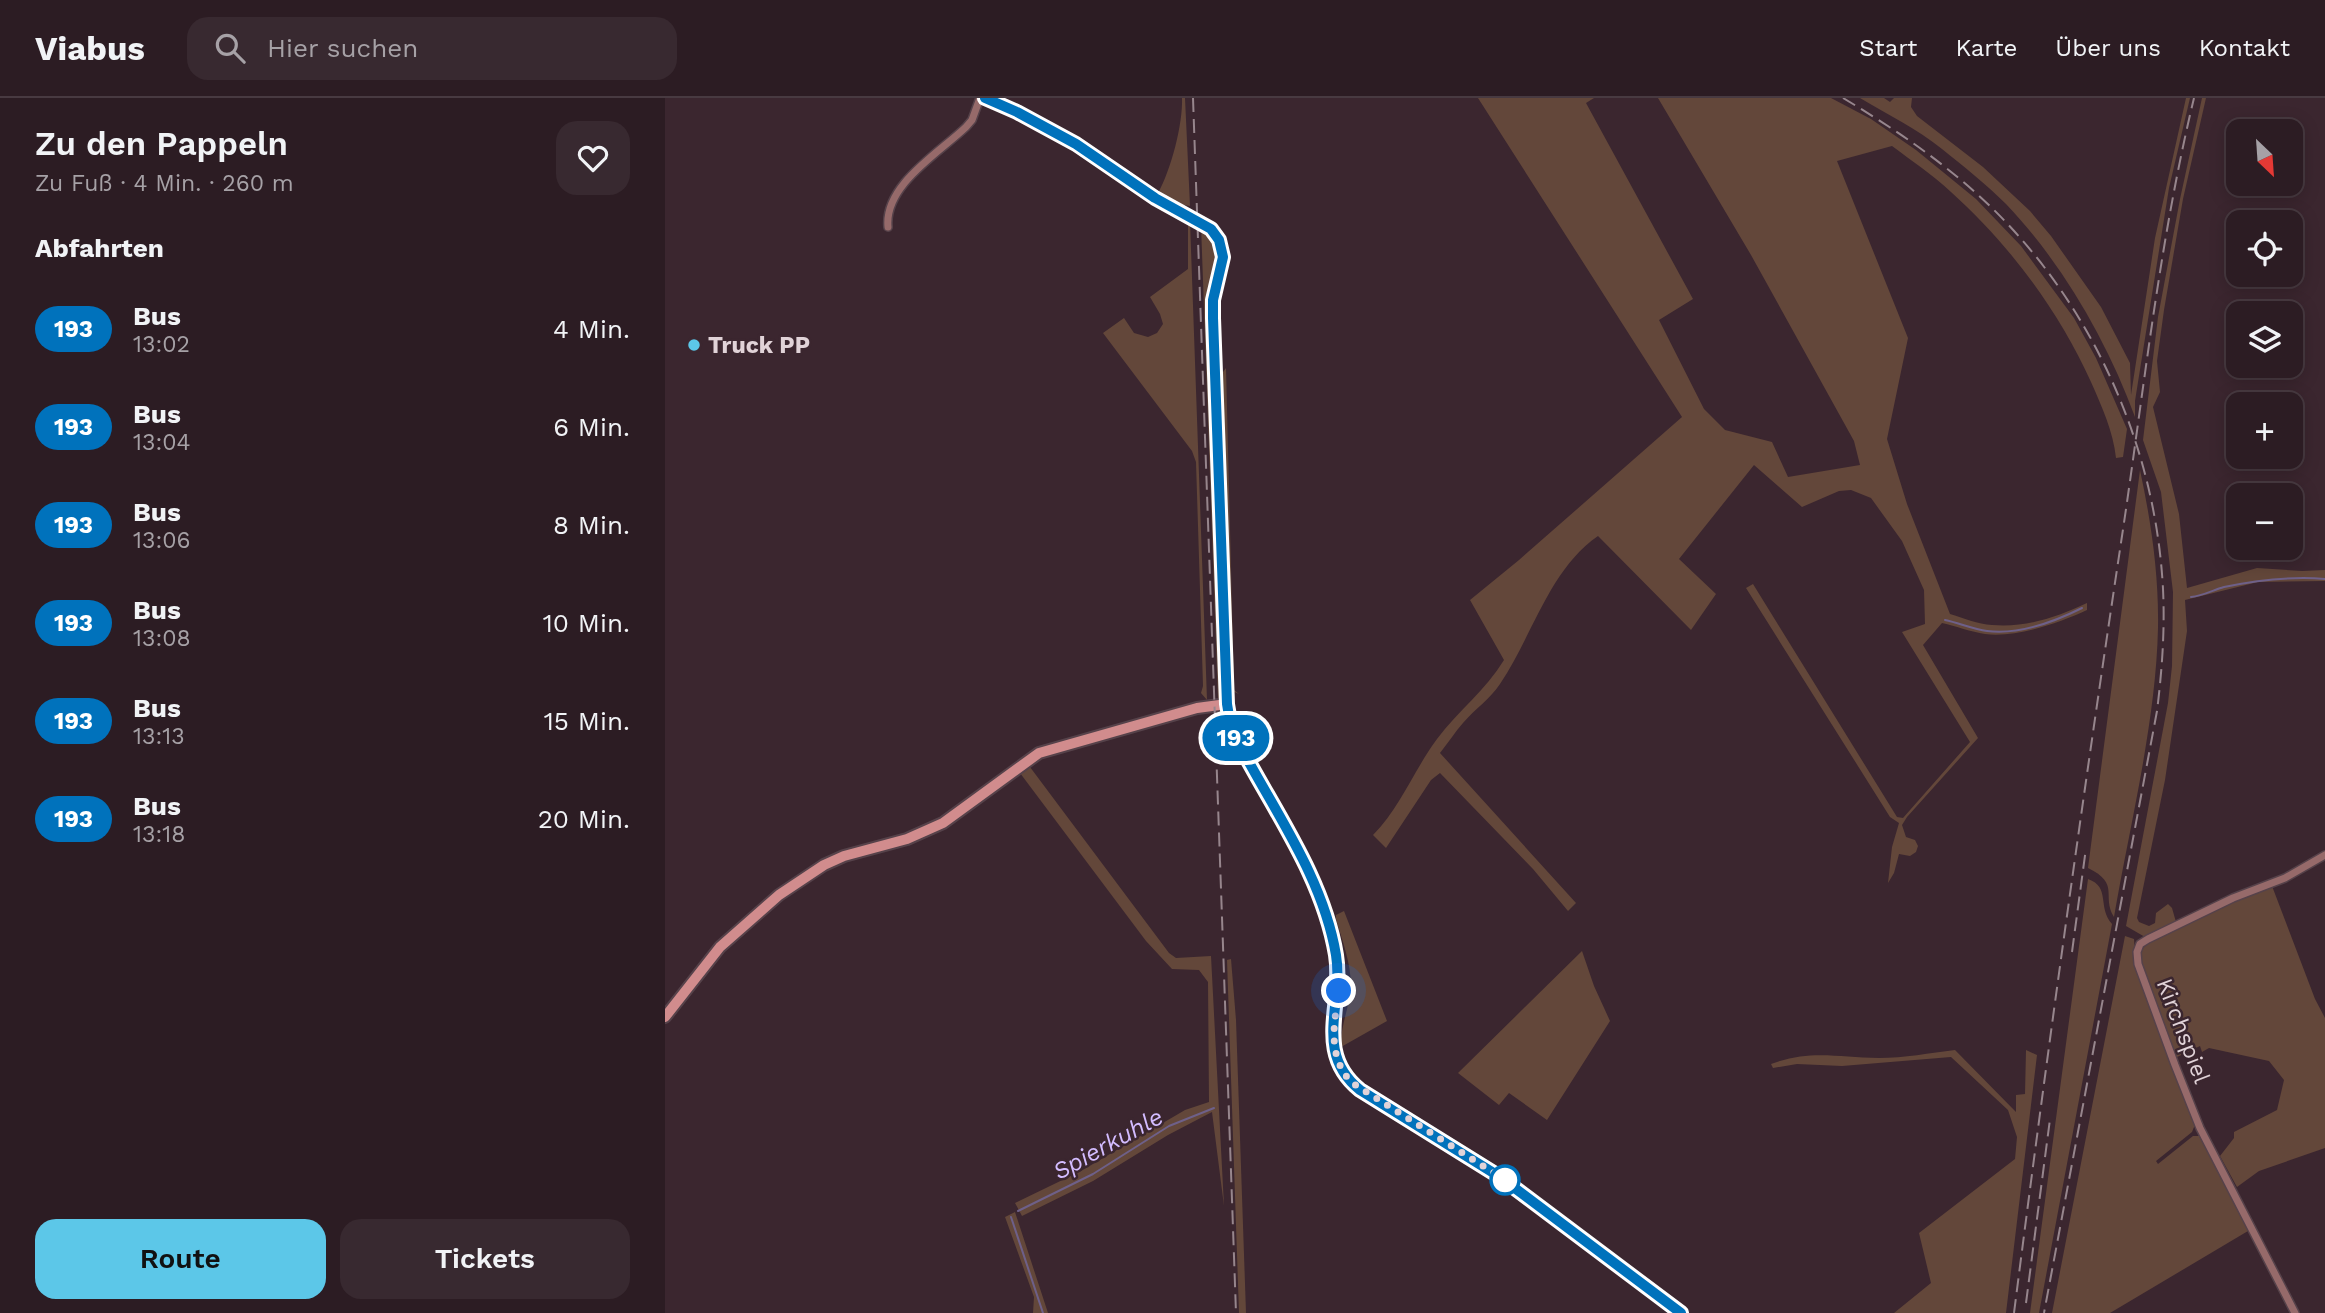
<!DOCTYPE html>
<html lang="de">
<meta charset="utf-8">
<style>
:root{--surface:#2c1c23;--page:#382930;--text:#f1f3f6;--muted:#a6a1a6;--line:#483a41;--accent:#5cc7e8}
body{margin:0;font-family:"Work Sans",sans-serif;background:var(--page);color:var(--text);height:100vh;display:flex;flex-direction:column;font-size:26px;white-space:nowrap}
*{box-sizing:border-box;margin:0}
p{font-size:23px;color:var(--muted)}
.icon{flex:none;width:38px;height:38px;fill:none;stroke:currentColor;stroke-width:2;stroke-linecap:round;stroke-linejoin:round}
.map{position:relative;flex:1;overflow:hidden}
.side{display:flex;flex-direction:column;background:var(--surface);width:665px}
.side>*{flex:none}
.badge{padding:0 14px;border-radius:23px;font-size:24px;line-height:46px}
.needle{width:46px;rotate:155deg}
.buttons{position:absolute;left:1561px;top:21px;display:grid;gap:14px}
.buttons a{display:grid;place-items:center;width:77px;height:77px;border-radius:14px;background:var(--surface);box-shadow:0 4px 18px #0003,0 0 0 2px var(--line);font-size:35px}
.you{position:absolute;width:35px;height:35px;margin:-18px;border:5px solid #fff;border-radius:50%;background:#1a73e8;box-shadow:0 0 0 10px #1a73e833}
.map>.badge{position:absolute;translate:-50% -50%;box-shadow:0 0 0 4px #fff}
h2{padding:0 35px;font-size:26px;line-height:63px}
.round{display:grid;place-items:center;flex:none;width:74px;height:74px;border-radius:21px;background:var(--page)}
.headline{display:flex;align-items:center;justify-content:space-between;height:119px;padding:0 35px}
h1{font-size:33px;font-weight:600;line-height:52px}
.cta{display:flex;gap:14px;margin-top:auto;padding:14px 35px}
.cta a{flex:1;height:80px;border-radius:21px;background:var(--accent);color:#111;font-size:28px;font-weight:600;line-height:80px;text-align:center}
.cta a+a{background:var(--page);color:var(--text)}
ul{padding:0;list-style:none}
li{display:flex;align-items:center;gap:21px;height:98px;padding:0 35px}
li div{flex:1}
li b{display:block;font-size:26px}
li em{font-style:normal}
li .badge{min-width:77px;font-weight:700;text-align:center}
header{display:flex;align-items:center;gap:42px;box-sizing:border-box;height:98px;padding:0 35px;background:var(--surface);border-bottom:2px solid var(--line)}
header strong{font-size:33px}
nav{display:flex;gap:38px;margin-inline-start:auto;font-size:24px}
.search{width:490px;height:63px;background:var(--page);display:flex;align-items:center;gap:18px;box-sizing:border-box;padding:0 24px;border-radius:21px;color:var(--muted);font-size:26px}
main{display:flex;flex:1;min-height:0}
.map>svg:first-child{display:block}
.green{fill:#63473a}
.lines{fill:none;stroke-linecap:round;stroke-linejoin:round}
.stream{stroke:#6e6089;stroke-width:2}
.street-casing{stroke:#56424a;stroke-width:10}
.secondary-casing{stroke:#56424a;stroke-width:14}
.street{stroke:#966a6a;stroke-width:7}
.secondary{stroke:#d18c8d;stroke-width:10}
.rail{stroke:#97868d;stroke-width:2;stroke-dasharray:14 7;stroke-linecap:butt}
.line-casing{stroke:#fff;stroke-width:16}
.line{stroke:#0072bc;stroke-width:10}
.walk{stroke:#e1d3d8;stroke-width:7;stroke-dasharray:0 12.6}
.poi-dot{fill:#5cc7e8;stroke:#3b262f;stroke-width:2.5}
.stop-dot{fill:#fff;stroke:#0072bc;stroke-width:3.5}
.labels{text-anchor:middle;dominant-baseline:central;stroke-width:5;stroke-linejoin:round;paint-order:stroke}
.poi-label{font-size:23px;font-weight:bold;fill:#e1d3d8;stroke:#3b262f;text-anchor:start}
.street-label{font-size:23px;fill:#e1d3d8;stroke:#3b262f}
.water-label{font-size:24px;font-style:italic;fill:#d3bcff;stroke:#3b262f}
</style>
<header>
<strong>Viabus</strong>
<div class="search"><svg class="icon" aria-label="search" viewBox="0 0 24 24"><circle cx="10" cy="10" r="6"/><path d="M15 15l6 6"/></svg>Hier suchen</div>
<nav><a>Start</a><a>Karte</a><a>Über uns</a><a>Kontakt</a></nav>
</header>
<main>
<section class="side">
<div class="headline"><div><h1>Zu den Pappeln</h1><p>Zu Fuß · 4 Min. · 260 m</p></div><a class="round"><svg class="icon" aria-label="heart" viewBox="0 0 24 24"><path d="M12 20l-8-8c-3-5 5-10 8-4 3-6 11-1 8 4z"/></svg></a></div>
<h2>Abfahrten</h2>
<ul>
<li><span class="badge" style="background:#0072bc;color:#fff">193</span><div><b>Bus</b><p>13:02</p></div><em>4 Min.</em></li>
<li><span class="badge" style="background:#0072bc;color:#fff">193</span><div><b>Bus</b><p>13:04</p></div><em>6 Min.</em></li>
<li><span class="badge" style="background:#0072bc;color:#fff">193</span><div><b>Bus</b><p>13:06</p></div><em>8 Min.</em></li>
<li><span class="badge" style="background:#0072bc;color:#fff">193</span><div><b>Bus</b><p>13:08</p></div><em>10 Min.</em></li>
<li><span class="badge" style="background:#0072bc;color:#fff">193</span><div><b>Bus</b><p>13:13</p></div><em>15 Min.</em></li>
<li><span class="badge" style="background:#0072bc;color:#fff">193</span><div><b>Bus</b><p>13:18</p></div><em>20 Min.</em></li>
</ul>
<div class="cta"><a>Route</a><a>Tickets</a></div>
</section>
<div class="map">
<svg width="1660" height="1215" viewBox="0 0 1660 1215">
<rect width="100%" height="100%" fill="#3b262f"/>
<!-- green -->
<g class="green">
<path d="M517 0H520L525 108 512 106 493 95C506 72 518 26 517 0Z"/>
<path d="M813 0H929L921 5 1028 201 994 222 1039 311 1060 332 1107 344 1123 379 1195 367 1189 343 1086 157 993 0H1166L1206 21 1251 52 1311 101 1356 148 1409 220 1431 260 1462 331 1458 359 1451 360C1448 333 1437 309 1426 284 1394 213 1344 146 1286 94 1268 77 1247 63 1227 48L1172 63 1243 240 1222 341 1242 406 1285 516C1298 520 1313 526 1327 527 1361 530 1392 519 1422 505V512C1394 525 1351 540 1320 536 1306 534 1291 528 1277 525L1258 547 1313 640 1242 719 1237 727 1241 739 1250 742 1253 748 1251 754 1245 758 1234 756 1229 775 1223 785 1227 749 1234 725 1225 719 1081 490 1088 486 1232 719 1238 720 1305 644 1237 534 1260 526 1259 492 1237 443 1206 400 1186 392 1174 393 1137 409 1089 367 1014 461 1051 496 1026 532 933 438C884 472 868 537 835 586 824 602 811 610 798 625 790 634 783 645 775 655L911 805 903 813 868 771 775 675 766 682 721 750 708 737C735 710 749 672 772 641 793 613 821 592 839 562L805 502 854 462 1017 319Z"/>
<path d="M1195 0H1219L1225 4 1229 0H1247L1246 9 1252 18 1318 69 1365 113 1386 138 1436 209 1465 265 1466 297 1490 140 1521 0H1525L1504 90 1470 303V319C1442 243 1398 166 1341 106 1322 87 1298 68 1277 51 1252 31 1222 16 1195 0Z"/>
<path d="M1537 0H1541L1518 101 1499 212 1492 263 1495 294 1488 309 1514 416 1522 490 1592 470 1637 473 1660 472V483L1593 484 1520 502 1522 533 1500 682 1472 820 1474 824 1484 828 1490 825 1491 815 1503 806 1507 810 1511 824 1480 839 1461 828 1503 605 1507 568 1508 494 1496 394 1478 342 1493 219 1515 101Z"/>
<path d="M525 123 542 602 536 595 538 588 531 364 527 353 438 235 459 220 469 235 483 239 492 235 498 226 495 216 485 199 523 171V125Z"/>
<path d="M536 127C565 146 551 165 547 192 545 202 546 214 545 225L559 596 556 601 553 602Z"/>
<path d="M561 270 569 592 574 596 565 592 555 296V278Z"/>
<path d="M1475 372C1486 423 1494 477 1493 530 1491 624 1465 726 1449 819 1436 798 1456 786 1423 770Z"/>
<path d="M365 669 504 855 511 860 546 858 559 1108 547 1014 503 1037 428 1083 357 1118 350 1105 416 1073 520 1012 544 1004 543 884 534 872 507 871 481 843 355 675Z"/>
<path d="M1423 781C1446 789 1432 809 1447 826L1374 1215H1365Z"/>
<path d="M1607 788 1650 901 1660 920V1050L1594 1073 1572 1089 1555 1058 1569 1040V1034L1612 1012 1619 982 1604 963 1544 950 1537 954 1535 948 1510 960 1476 866V852C1502 827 1571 801 1607 788Z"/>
<path d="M679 813 722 923 676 949C675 928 685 908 686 888 686 865 677 842 671 821V817Z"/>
<path d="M1460 838 1469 841C1470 853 1469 861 1472 872L1531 1024 1527 1034 1491 1063 1493 1066 1528 1038H1534L1556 1076 1583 1133 1445 1215H1387Z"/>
<path d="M917 853 929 888 945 923 882 1022 844 995 834 1007 793 975Z"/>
<path d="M566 861 571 922 581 1215H574L562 862Z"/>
<path d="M1290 952 1351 1014V997L1360 996 1361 952 1372 957 1341 1215H1229L1266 1185 1254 1135 1350 1061 1352 1039 1343 1012 1286 959 1177 968 1132 966 1108 970 1106 966C1147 951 1173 960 1214 960 1239 960 1265 955 1290 952Z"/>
<path d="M350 1114 383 1215H368L369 1199 340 1119Z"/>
</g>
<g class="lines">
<!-- stream -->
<g class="stream">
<path d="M1526 499C1538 498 1548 492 1559 489 1593 482 1625 478 1660 481"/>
<path d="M1280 522C1294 525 1308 531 1322 533 1354 537 1389 524 1417 510"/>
<path d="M353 1113 428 1076 504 1028 549 1010"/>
<path d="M346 1119 378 1215"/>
</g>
<defs>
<g id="street">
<path d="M320 0C383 21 436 66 492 100 508 111 545 125 554 141 563 160 548 197 548 220L562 606"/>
<path d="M223 129C219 87 274 55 301 29L307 22 315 0"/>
<path d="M1630 1215 1535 1030 1510 967 1473 866 1472 854 1475 846 1483 841 1568 800 1620 780 1660 757"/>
</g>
<path id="secondary" d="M0 919 55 849 114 797 159 767 179 758 242 741 278 725 374 655 532 610 562 606 565 624 573 644C609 713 658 779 671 857 679 906 648 954 695 992L831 1076 1016 1215"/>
</defs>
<!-- street casing -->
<use href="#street" class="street-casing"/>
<!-- secondary casing -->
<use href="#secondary" class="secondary-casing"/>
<!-- street -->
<use href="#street" class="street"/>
<!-- secondary -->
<use href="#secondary" class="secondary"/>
<!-- rail -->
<g class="rail">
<path d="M528 0 571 1215"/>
<path d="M1178 0C1220 25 1259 51 1296 82 1416 182 1490 336 1498 491 1500 532 1497 573 1492 613L1379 1215"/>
<path d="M1407 854 1421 750"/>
<path d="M1361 1205 1385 1021"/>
<path d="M1349 1215C1382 956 1418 697 1457 438 1479 292 1494 145 1529 0"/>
</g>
</g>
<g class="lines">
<defs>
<path id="line" d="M320 0 352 14 411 46 490 100 546 131 554 142 558 159 548 202V220L562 606 565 624 573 644C609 713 658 779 671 857 679 906 648 954 695 992L835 1079 1016 1215"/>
</defs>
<!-- line casing -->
<use href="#line" class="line-casing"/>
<!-- line -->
<use href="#line" class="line"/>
<!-- walk -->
<path class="walk" d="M674 893C669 926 662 957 686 984L840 1082"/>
</g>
<!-- markers -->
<circle class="poi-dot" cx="29" cy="247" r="7"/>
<circle class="stop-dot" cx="840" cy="1082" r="14"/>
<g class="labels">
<!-- poi labels -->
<g class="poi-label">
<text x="43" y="247">Truck PP</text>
</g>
<!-- street labels -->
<g class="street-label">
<text transform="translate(1518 933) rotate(69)">Kirchspiel</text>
</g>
<!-- water labels -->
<g class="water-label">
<text transform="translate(443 1046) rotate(-29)">Spierkuhle</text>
</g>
</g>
</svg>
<div class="buttons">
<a><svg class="needle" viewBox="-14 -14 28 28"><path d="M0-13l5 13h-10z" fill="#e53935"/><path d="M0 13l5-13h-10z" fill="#a6a1a6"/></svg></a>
<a><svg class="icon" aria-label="locate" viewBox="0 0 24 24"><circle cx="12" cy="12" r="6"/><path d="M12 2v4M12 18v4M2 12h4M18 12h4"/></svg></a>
<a><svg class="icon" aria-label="layers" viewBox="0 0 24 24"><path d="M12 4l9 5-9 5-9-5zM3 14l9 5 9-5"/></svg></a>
<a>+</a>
<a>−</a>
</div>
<div class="you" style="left:674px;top:893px"></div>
<b class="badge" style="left:571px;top:640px;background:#0072bc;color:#fff">193</b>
</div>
</main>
